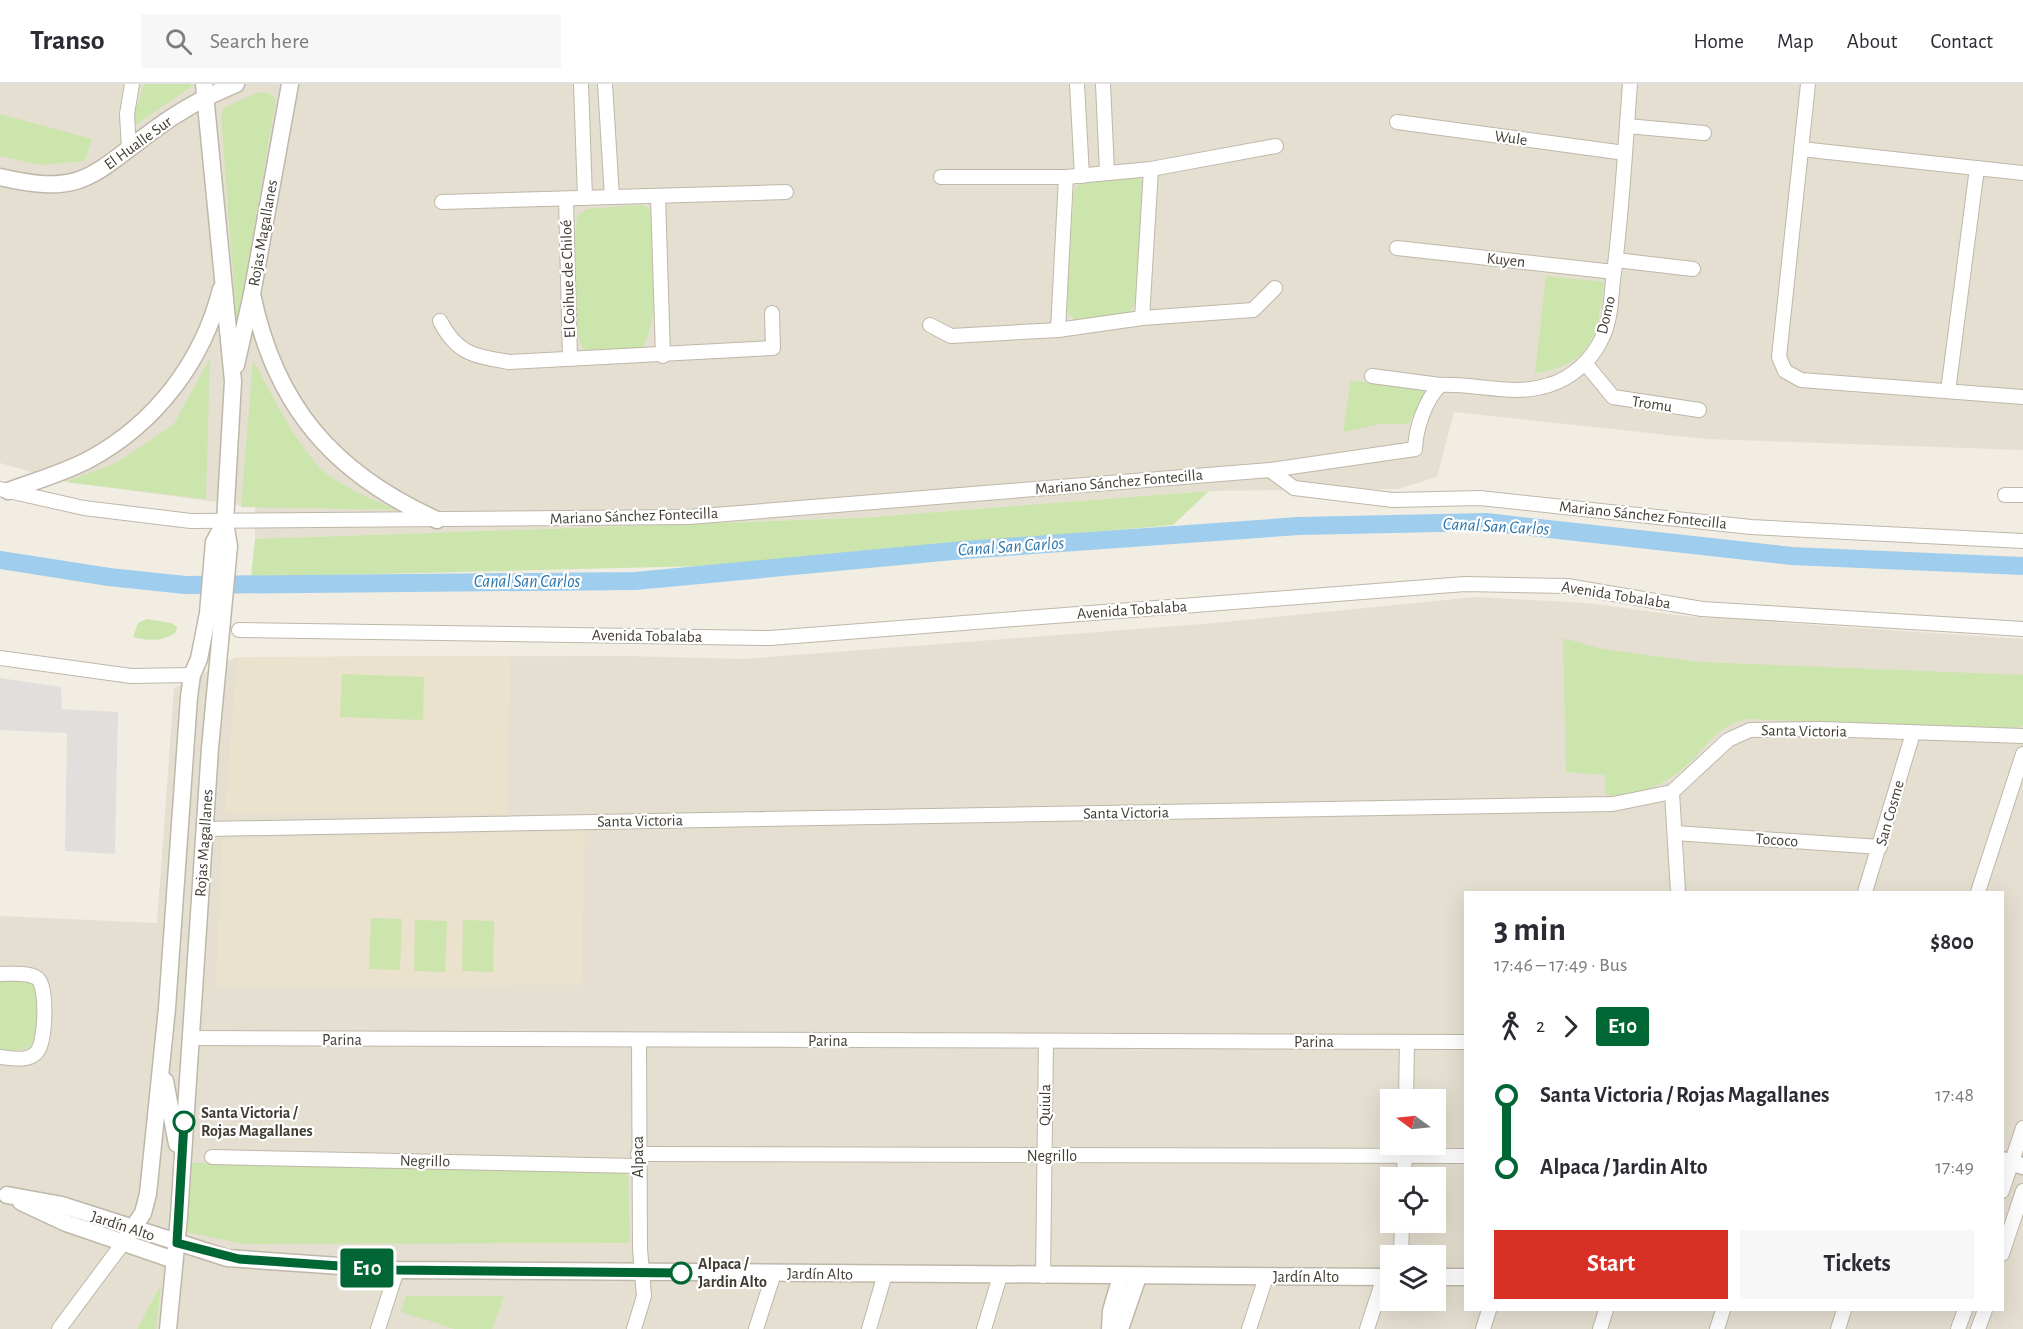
<!DOCTYPE html>
<meta charset="utf-8">
<style>
:root{--surface:#fff;--page:#f7f7f7;--text:#2b2b33;--muted:#7c7c81;--line:#e1e1e2;--accent:#d93025}
body{margin:0;font-family:"Alegreya Sans",sans-serif;background:var(--page);color:var(--text);height:100vh;display:flex;flex-direction:column;font-size:22px;white-space:nowrap}
*{box-sizing:border-box;margin:0}
p{font-size:20px;color:var(--muted)}
.icon{flex:none;width:33px;height:33px;fill:none;stroke:currentColor;stroke-width:2;stroke-linecap:round;stroke-linejoin:round}
.map{position:relative;flex:1;overflow:hidden}
.panel{position:absolute;left:1464px;top:807px;width:540px;height:420px;display:flex;flex-direction:column;background:var(--surface);border-radius:0px;box-shadow:0 6px 24px #0002}
.panel>*{flex:none}
.badge{padding:0 12px;border-radius:4px;font-size:21px;line-height:39px}
.needle{width:39px;rotate:285deg}
.fabs{position:absolute;left:1380px;top:1005px;display:grid;gap:12px}
.fabs a{display:grid;place-items:center;width:66px;height:66px;border-radius:0px;background:var(--surface);box-shadow:0 6px 24px #0002;font-size:30px}
.map>.badge{position:absolute;translate:-50% -50%;box-shadow:0 0 0 3px #fff}
.legs{display:flex;align-items:center;gap:9px;height:66px;padding:0 30px;font-size:20px}
.legs p{margin-inline-start:auto}
.headline{display:flex;align-items:center;justify-content:space-between;height:102px;padding:0 30px}
h1{font-size:33px;font-weight:600;line-height:45px}
.action{display:flex;gap:12px;margin-top:auto;padding:12px 30px}
.action a{flex:1;height:69px;border-radius:0px;background:var(--accent);color:#fff;font-size:24px;font-weight:600;line-height:69px;text-align:center}
.action a+a{background:var(--page);color:var(--text)}
ul{padding:0 30px;list-style:none}
li{display:flex;align-items:center;gap:21px;height:72px;font-size:22px}
li i{display:grid;place-items:center;width:9px;height:100%;margin:0 8px;background:currentColor}
li i::after{content:'';width:15px;height:15px;margin:-8px;border:4px solid;border-radius:50%;background:var(--surface)}
li p{margin-inline-start:auto}
li:first-child i{background:linear-gradient(#0000 50%,currentColor 0)}
li:last-child i{background:linear-gradient(currentColor 50%,#0000 0)}
header{display:flex;align-items:center;gap:36px;box-sizing:border-box;height:84px;padding:0 30px;background:var(--surface);border-bottom:2px solid var(--line)}
header strong{font-size:28px}
nav{display:flex;gap:33px;margin-inline-start:auto;font-size:21px}
.search{width:420px;height:54px;background:var(--page);display:flex;align-items:center;gap:15px;box-sizing:border-box;padding:0 21px;border-radius:0px;color:var(--muted);font-size:22px}
.map>svg:first-child{display:block}
.residential{fill:#e5dfd1;fill-rule:evenodd}
.education{fill:#eae2cd}
.green{fill:#cbe5ac}
.parking{fill:#e1dfdb}
.lines{fill:none;stroke-linecap:round;stroke-linejoin:round}
.canal{stroke:#9fcded;stroke-width:18}
.minor-casing{stroke:#bfb7a9;stroke-width:16}
.tertiary-casing{stroke:#bfb7a9;stroke-width:19}
.minor{stroke:#fff;stroke-width:14}
.tertiary{stroke:#fff;stroke-width:16}
.line-1-casing{stroke:#fff;stroke-width:14}
.line-1{stroke:#063;stroke-width:9}
.stop-1-dot{fill:#fff;stroke:#063;stroke-width:3}
.labels{text-anchor:middle;dominant-baseline:central;stroke-width:4.5;stroke-linejoin:round;paint-order:stroke}
.street-label{font-size:16px;fill:#423d33;stroke:#fff}
.stop-label{font-size:16px;font-weight:bold;fill:#423d33;stroke:#fff;text-anchor:start}
.water-label{font-size:18px;font-style:italic;fill:#3076aa;stroke:#fff}
</style>
<header>
<strong>Transo</strong>
<div class="search"><svg class="icon" aria-label="search" viewBox="0 0 24 24"><circle cx="10" cy="10" r="6"/><path d="M15 15l6 6"/></svg>Search here</div>
<nav><a>Home</a><a>Map</a><a>About</a><a>Contact</a></nav>
</header>
<div class="map">
<svg width="2023" height="1245" viewBox="0 0 2023 1245">
<rect width="100%" height="100%" fill="#f1ede3"/>
<!-- residential -->
<g class="residential">
<path d="M0 0H2023V366L1705 355 1454 328 1437 393 1398 405 1209 407 858 434 255 455V423L66 398 0 379Z"/>
<path d="M1476 513 1587 519 1684 532 2023 555V1245H0V832L157 839 174 604 237 573 629 572 744 575 1215 539ZM1466 808H2002V1226H1466ZM1390 1016H1436V1060H1390ZM1390 1094H1436V1138H1390ZM1390 1172H1436V1216H1390Z"/>
</g>
<!-- education -->
<g class="education">
<path d="M510 572 507 730H225L237 573Z"/>
<path d="M585 747 581 901 216 902 222 755Z"/>
</g>
<!-- green -->
<g class="green">
<path d="M144 0H191V3L137 40 133 35Z"/>
<path d="M267 8 276 15 237 243 221 31 224 24 256 9Z"/>
<path d="M0 30 92 55 85 77 41 81 0 72Z"/>
<path d="M1133 90 1147 101 1135 216 1129 231 1078 240 1066 226 1074 107 1082 96Z"/>
<path d="M641 121C654 125 655 131 656 144 655 177 660 243 640 266L589 269 582 263 577 250 575 153 577 131 587 125Z"/>
<path d="M1546 192 1604 198C1598 249 1593 281 1535 289Z"/>
<path d="M210 274 206 415 66 398 118 378 174 340Z"/>
<path d="M253 276C272 311 291 351 318 382 333 399 375 417 398 426L241 423Z"/>
<path d="M1351 296 1428 308 1408 340H1380L1343 348Z"/>
<path d="M1209 407 1173 441 701 482 251 493 255 455 858 434Z"/>
<path d="M147 535 171 539 177 543 176 548C163 558 149 557 133 553L138 539Z"/>
<path d="M1563 554 1602 565 1700 578 2023 591V642L2011 645 1747 635C1717 643 1710 658 1689 679 1668 700 1638 712 1609 712L1606 710 1605 691 1566 688Z"/>
<path d="M342 590 424 593 423 636 340 633Z"/>
<path d="M371 834 402 835 400 886 369 885Z"/>
<path d="M415 836 447 837 445 888 414 887Z"/>
<path d="M463 836 494 837 493 888 462 887Z"/>
<path d="M0 896 32 897C40 910 40 956 27 965L0 967Z"/>
<path d="M192 1079 628 1087 630 1159 245 1160 186 1148Z"/>
<path d="M161 1201 156 1245H137Z"/>
<path d="M406 1212H504L492 1245H455L401 1228Z"/>
</g>
<!-- parking -->
<path class="parking" d="M0 594 61 603 62 625 118 628 115 770 65 767 67 649 0 646Z"/>
<g class="lines">
<!-- canal -->
<path class="canal" d="M0 476 109 493 185 501 635 497 964 466 1299 442 1486 438 1792 472 2023 482"/>
<defs>
<g id="minor">
<path d="M581 0 585 114"/>
<path d="M605 0 612 113"/>
<path d="M1077 0 1082 92"/>
<path d="M1103 0 1107 88"/>
<path d="M1808 0 1779 273 1785 287 1801 296 2023 313"/>
<path d="M1397 38 1625 69"/>
<path d="M1627 42 1704 49"/>
<path d="M129 65 127 30 132 0"/>
<path d="M1801 65 2023 89"/>
<path d="M941 93H1066L1151 85 1276 62"/>
<path d="M658 112 663 272"/>
<path d="M566 115 570 275"/>
<path d="M442 118 786 108"/>
<path d="M1397 164 1614 188"/>
<path d="M1616 176 1693 185"/>
<path d="M1142 234 1151 85"/>
<path d="M440 237C457 270 474 272 509 278L773 264 772 229"/>
<path d="M930 241 951 252 1058 246 1142 234 1253 226 1275 204"/>
<path d="M1058 246 1066 93"/>
<path d="M1585 279 1613 313 1699 326"/>
<path d="M1372 292 1440 301"/>
<path d="M1948 307 1977 84"/>
<path d="M1270 386 1294 404 1393 416 1480 414 1751 443 2023 457"/>
<path d="M0 405 84 424 191 437 689 433 1270 386 1415 365C1416 343 1425 317 1440 301 1477 299 1513 313 1549 301 1572 294 1592 276 1602 254 1611 236 1611 215 1613 196 1622 131 1625 65 1630 0"/>
<path d="M2005 411H2023"/>
<path d="M239 546 770 554 1465 500 1567 502 1702 525 2023 545"/>
<path d="M0 574 131 592 192 591"/>
<path d="M1672 708 1678 808"/>
<path d="M205 745 1613 720 1672 708 1728 656 1750 646 1822 645 2023 652"/>
<path d="M1675 749 1880 763"/>
<path d="M1865 808 1913 649"/>
<path d="M1978 808 2023 670"/>
<path d="M0 890C11 890 28 888 37 894 48 902 46 960 36 969 27 978 11 974 0 973"/>
<path d="M190 954 1466 958"/>
<path d="M1406 1016 1407 958"/>
<path d="M638 1070 1466 1072"/>
<path d="M212 1073 638 1082"/>
<path d="M1404 1094 1405 1060"/>
<path d="M2002 1107 2023 1044"/>
<path d="M2002 1170 2023 1107"/>
<path d="M1401 1172 1402 1138"/>
<path d="M1043 1192 1046 957"/>
<path d="M59 1245 123 1159"/>
<path d="M378 1245 397 1186"/>
<path d="M634 1245 644 1212 640 1165 639 957"/>
<path d="M756 1245 774 1189"/>
<path d="M869 1245 885 1190"/>
<path d="M984 1245 1000 1192"/>
<path d="M1249 1245 1266 1193"/>
<path d="M1367 1245 1384 1193"/>
<path d="M1483 1245 1489 1226"/>
<path d="M1600 1245 1606 1226"/>
<path d="M1717 1245 1723 1226"/>
<path d="M1838 1245 1844 1226"/>
<path d="M1958 1245 1965 1226"/>
<path d="M1978 1245 1985 1226"/>
</g>
<g id="tertiary">
<path d="M0 93C81 112 90 93 151 48 176 29 206 12 236 0"/>
<path d="M252 210C275 322 333 389 437 436"/>
<path d="M236 281 252 210 290 0"/>
<path d="M8 407C35 397 64 389 90 375 156 339 203 277 221 205"/>
<path d="M165 997 177 1060"/>
<path d="M2002 1076 2023 1082"/>
<path d="M7 1111 62 1121 227 1174 397 1186 1390 1193"/>
<path d="M21 1118 66 1139 174 1176"/>
<path d="M123 1159 143 1129 148 1110 167 924 189 613 192 591 199 575 208 529 214 458 225 438"/>
<path d="M1436 1193H1466"/>
<path d="M168 1245 179 1132 210 664 229 462 225 438 233 297 204 0"/>
<path d="M1110 1245 1111 1227 1121 1193"/>
<path d="M1120 1245 1138 1193"/>
</g>
</defs>
<!-- minor casing -->
<use href="#minor" class="minor-casing"/>
<!-- tertiary casing -->
<use href="#tertiary" class="tertiary-casing"/>
<!-- minor -->
<use href="#minor" class="minor"/>
<!-- tertiary -->
<use href="#tertiary" class="tertiary"/>
</g>
<g class="lines">
<defs>
<path id="line-1" d="M184 1038 177 1159 239 1175 397 1186 681 1189"/>
</defs>
<!-- line-1 casing -->
<use href="#line-1" class="line-1-casing"/>
<!-- line-1 -->
<use href="#line-1" class="line-1"/>
</g>
<!-- markers -->
<g class="stop-1-dot">
<circle cx="184" cy="1038" r="10"/>
<circle cx="681" cy="1189" r="10"/>
</g>
<g class="labels">
<!-- street labels -->
<g class="street-label">
<text transform="translate(1511 54) rotate(8)">Wule</text>
<text transform="translate(138 59) rotate(-36)">El Hualle Sur</text>
<text transform="translate(263 149) rotate(-80)">Rojas Magallanes</text>
<text transform="translate(1506 176) rotate(6)">Kuyen</text>
<text transform="translate(568 195) rotate(-92)">El Coihue de Chiloé</text>
<text transform="translate(1606 231) rotate(-77)">Domo</text>
<text transform="translate(1652 320) rotate(8)">Tromu</text>
<text transform="translate(1119 398) rotate(-5)">Mariano Sánchez Fontecilla</text>
<text transform="translate(1643 431) rotate(6)">Mariano Sánchez Fontecilla</text>
<text transform="translate(634 432) rotate(-2)">Mariano Sánchez Fontecilla</text>
<text transform="translate(1616 511) rotate(9)">Avenida Tobalaba</text>
<text transform="translate(1132 526) rotate(-4)">Avenida Tobalaba</text>
<text transform="translate(647 552) rotate(1)">Avenida Tobalaba</text>
<text transform="translate(1804 647) rotate(1)">Santa Victoria</text>
<text transform="translate(1126 729) rotate(-1)">Santa Victoria</text>
<text transform="translate(1890 729) rotate(-74)">San Cosme</text>
<text transform="translate(640 737) rotate(-1)">Santa Victoria</text>
<text transform="translate(1777 756) rotate(4)">Tococo</text>
<text transform="translate(204 759) rotate(-86)">Rojas Magallanes</text>
<text x="342" y="956">Parina</text>
<text x="828" y="957">Parina</text>
<text x="1314" y="958">Parina</text>
<text transform="translate(1045 1021) rotate(-89)">Quiula</text>
<text x="1052" y="1072">Negrillo</text>
<text transform="translate(638 1073) rotate(-90)">Alpaca</text>
<text transform="translate(425 1077) rotate(1)">Negrillo</text>
<text transform="translate(123 1142) rotate(18)">Jardín Alto</text>
<text transform="translate(820 1190) rotate(1)">Jardín Alto</text>
<text x="1306" y="1193">Jardín Alto</text>
</g>
<!-- stop labels -->
<g class="stop-label">
<text x="201" y="1029">Santa Victoria /<tspan x="201" dy="18">Rojas Magallanes</tspan></text>
<text x="698" y="1180">Alpaca /<tspan x="698" dy="18">Jardin Alto</tspan></text>
</g>
<!-- water labels -->
<g class="water-label">
<text transform="translate(1496 443) rotate(3)">Canal San Carlos</text>
<text transform="translate(1011 463) rotate(-4)">Canal San Carlos</text>
<text x="527" y="498">Canal San Carlos</text>
</g>
</g>
</svg>
<div class="fabs">
<a><svg class="needle" viewBox="-14 -14 28 28"><path d="M0-13l5 13h-10z" fill="#e53935"/><path d="M0 13l5-13h-10z" fill="#7c7c81"/></svg></a>
<a><svg class="icon" aria-label="locate" viewBox="0 0 24 24"><circle cx="12" cy="12" r="6"/><path d="M12 2v4M12 18v4M2 12h4M18 12h4"/></svg></a>
<a><svg class="icon" aria-label="layers" viewBox="0 0 24 24"><path d="M12 4l9 5-9 5-9-5zM3 14l9 5 9-5"/></svg></a>
</div>
<b class="badge" style="left:367px;top:1184px;background:#063;color:#fff">E10</b>
<section class="panel">
<div class="headline"><div><h1>3 min</h1><p>17:46 – 17:49 · Bus</p></div><b>$800</b></div>
<div class="legs"><svg class="icon" aria-label="walk" viewBox="0 0 24 24"><circle cx="13" cy="4" r="2"/><path d="M13 8l-2 6 4 7M11 14l-3 7M7 12l3-4h3l4 4"/></svg>2<svg class="icon" aria-label="forward" viewBox="0 0 24 24"><path d="M9 5l7 7-7 7"/></svg><b class="badge" style="background:#063;color:#fff">E10</b></div>
<ul>
<li><i style="color:#063"></i><b>Santa Victoria / Rojas Magallanes</b><p>17:48</p></li>
<li><i style="color:#063"></i><b>Alpaca / Jardin Alto</b><p>17:49</p></li>
</ul>
<div class="action"><a>Start</a><a>Tickets</a></div>
</section>
</div>
